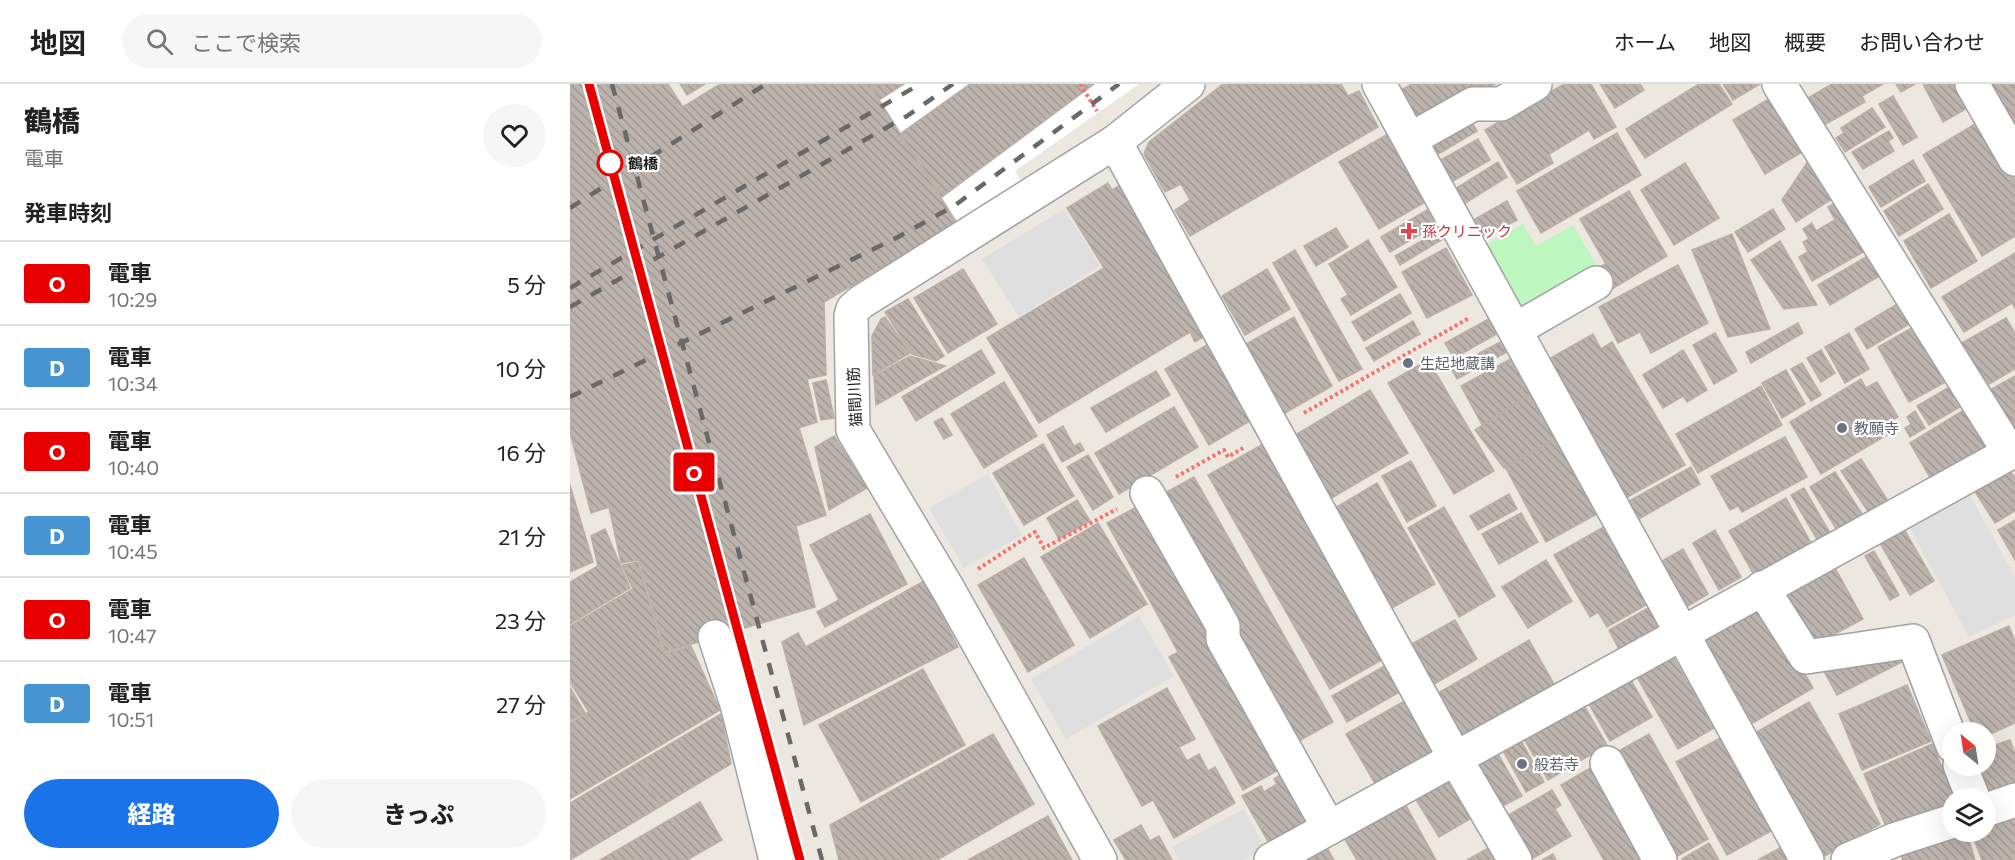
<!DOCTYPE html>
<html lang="ja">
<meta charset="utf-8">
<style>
:root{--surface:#fff;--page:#f6f6f6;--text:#222;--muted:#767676;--line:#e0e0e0;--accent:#1a73e8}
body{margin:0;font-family:Commissioner,"Noto Sans JP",sans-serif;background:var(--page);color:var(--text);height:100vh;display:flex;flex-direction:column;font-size:22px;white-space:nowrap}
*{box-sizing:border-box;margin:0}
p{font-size:20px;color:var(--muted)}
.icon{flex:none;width:33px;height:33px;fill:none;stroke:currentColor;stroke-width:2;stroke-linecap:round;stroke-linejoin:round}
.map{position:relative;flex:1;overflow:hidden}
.sheet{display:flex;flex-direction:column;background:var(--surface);width:570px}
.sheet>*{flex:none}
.badge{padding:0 12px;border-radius:4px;font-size:21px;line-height:39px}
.needle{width:39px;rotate:330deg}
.buttons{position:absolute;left:1372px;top:638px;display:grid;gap:12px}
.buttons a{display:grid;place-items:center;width:54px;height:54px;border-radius:50%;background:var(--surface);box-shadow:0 6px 24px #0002;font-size:30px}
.map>.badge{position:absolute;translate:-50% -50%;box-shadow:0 0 0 3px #fff}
h2{padding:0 24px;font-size:22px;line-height:54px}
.round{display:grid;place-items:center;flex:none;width:63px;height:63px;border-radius:32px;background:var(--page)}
.headline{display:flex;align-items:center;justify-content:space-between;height:102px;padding:0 24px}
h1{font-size:28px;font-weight:800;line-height:45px}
.action{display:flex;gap:12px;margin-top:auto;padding:12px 24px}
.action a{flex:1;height:69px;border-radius:36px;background:var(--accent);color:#fff;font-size:24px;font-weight:800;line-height:69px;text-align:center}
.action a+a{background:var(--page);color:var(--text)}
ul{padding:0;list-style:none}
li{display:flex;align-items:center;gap:18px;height:84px;padding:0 24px;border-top:2px solid var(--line)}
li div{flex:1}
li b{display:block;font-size:22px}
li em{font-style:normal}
li .badge{min-width:66px;font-weight:700;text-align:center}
header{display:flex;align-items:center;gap:36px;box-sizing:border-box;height:84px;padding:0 30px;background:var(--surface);border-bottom:2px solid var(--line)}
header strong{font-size:28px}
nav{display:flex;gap:33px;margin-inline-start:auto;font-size:21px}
.search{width:420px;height:54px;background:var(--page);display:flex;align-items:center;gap:15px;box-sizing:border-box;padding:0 21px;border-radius:33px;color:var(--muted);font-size:22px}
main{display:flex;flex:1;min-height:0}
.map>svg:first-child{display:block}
.park{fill:#bef6c0}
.parking{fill:#dfdfdf}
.pier{fill:#fff}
.building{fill:url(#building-back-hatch);stroke:#bdaea4;stroke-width:1.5}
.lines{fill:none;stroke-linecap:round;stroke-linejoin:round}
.minor-casing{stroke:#a2a2a2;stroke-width:36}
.path{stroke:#f2746b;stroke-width:4;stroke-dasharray:3 3;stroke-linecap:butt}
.minor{stroke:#fff;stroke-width:33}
.rail{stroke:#696969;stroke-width:4.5;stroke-dasharray:12 12;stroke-linecap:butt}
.line-casing{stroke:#fff;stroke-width:14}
.line{stroke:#e80000;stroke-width:9}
.stop-dot{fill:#fff;stroke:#e80000;stroke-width:3}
.health-dot{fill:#e0444e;stroke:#fff;stroke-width:2}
.worship-dot{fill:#6b7280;stroke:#fff;stroke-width:2}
.labels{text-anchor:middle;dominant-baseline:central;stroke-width:4.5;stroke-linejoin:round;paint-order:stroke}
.stop-label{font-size:15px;font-weight:bold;fill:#1b1b1b;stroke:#fff;text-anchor:start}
.health-label{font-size:15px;fill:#be3a42;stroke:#fff;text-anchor:start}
.worship-label{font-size:15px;fill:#5b616d;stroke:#fff;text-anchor:start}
.street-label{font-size:15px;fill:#1b1b1b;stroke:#fff}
</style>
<header>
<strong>地図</strong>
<div class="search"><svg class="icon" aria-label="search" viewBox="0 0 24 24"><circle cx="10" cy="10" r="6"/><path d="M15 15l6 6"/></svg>ここで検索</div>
<nav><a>ホーム</a><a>地図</a><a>概要</a><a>お問い合わせ</a></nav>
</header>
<main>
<section class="sheet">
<div class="headline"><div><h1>鶴橋</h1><p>電車</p></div><a class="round"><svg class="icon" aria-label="heart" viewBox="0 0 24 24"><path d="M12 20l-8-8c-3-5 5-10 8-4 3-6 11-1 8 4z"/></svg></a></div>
<h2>発車時刻</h2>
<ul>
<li><span class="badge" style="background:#e80000;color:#fff">O</span><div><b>電車</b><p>10:29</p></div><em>5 分</em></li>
<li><span class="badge" style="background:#4694d1;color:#fff">D</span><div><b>電車</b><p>10:34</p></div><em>10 分</em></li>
<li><span class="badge" style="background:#e80000;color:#fff">O</span><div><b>電車</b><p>10:40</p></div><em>16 分</em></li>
<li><span class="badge" style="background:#4694d1;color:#fff">D</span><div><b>電車</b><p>10:45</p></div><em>21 分</em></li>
<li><span class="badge" style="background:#e80000;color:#fff">O</span><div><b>電車</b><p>10:47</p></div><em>23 分</em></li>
<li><span class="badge" style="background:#4694d1;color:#fff">D</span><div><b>電車</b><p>10:51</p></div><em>27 分</em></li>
</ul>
<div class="action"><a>経路</a><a>きっぷ</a></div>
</section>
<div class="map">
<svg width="1445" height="776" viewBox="0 0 1445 776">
<defs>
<pattern id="building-back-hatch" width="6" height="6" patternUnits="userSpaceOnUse" patternTransform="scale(1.5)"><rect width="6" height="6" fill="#bcb3ad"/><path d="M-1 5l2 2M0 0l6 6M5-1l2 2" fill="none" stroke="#a19994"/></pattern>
</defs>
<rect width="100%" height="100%" fill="#ece8e0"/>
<!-- park -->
<path class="park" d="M953 140 966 162 1003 141 1026 180 946 227 910 164Z"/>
<!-- parking -->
<g class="parking">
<path d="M494 125 530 182 449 233 412 175Z"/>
<path d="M418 390 452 451 394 484 359 424Z"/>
<path d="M1397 406 1445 493V531L1399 553 1337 439Z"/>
<path d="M569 532 604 592 496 655 461 595Z"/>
<path d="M674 725 695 764 672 776H609L602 763Z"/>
</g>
<!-- pier -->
<path class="pier" d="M299 0H569L445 87 453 101 387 139Z"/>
<!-- building -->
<g class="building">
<path d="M0 0H98L113 23 150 0H299L387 139 254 218 256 291 237 295 247 338 229 344 256 431 226 442 245 523 95 568 69 476 51 479 39 423 21 429 0 349Z"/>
<path d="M110 0H135L117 11Z"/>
<path d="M299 0H334L309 16Z"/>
<path d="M400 0H524L372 113 330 50Z"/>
<path d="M653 0H771L778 12 789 7 808 43 620 152 605 126 620 116 611 100 595 108 574 70 579 58Z"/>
<path d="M842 0H925L853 42 831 6Z"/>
<path d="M994 0H1021L1046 43 1024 55 1019 46 979 70 983 79 947 100 915 46Z"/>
<path d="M1030 0H1070L1074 6 1045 24Z"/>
<path d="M1129 0H1149L1162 20 1075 74 1056 45Z"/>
<path d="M1153 0H1190L1163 16Z"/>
<path d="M1262 0H1313L1292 12 1295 18 1254 41 1238 14Z"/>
<path d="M1326 0H1345L1331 8Z"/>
<path d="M1353 0H1389L1401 22 1373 38Z"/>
<path d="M1412 0H1445V57Z"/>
<path d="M1323 12 1347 53 1333 61 1309 20Z"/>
<path d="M1202 13 1234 67 1195 90 1163 36Z"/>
<path d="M1302 24 1315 43 1275 68 1266 54 1274 49 1271 44Z"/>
<path d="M899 33 907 47 865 72 857 58Z"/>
<path d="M1410 37 1445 96V152L1412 172 1353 71Z"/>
<path d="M823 47 862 114 809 145 769 78Z"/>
<path d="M1319 47 1323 54 1318 57 1324 67 1293 85 1282 68Z"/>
<path d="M1047 49 1071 91 971 149 947 107Z"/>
<path d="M908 55 920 76 878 100 867 78Z"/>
<path d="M1243 70 1268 111 1226 138 1212 116Z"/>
<path d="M1343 76 1355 97 1311 123 1299 103Z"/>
<path d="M928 78 937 93 894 120 885 105Z"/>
<path d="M1115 79 1149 134 1104 161 1071 106Z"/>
<path d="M538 99 542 106 550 101 640 249 625 258 620 248 469 339 417 254 534 184 497 124Z"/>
<path d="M1358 100 1373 125 1329 152 1314 127Z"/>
<path d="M1059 107 1097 172 1042 205 1029 183 1036 180 1010 135Z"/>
<path d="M1276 113 1304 162 1242 197 1229 173 1238 168 1233 158 1239 155 1233 145 1242 139 1246 147 1265 136 1258 123Z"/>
<path d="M937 117 947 136 908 157 898 139Z"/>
<path d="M1203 125 1215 145 1178 168 1165 148Z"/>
<path d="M857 126 866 141 820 168 811 153Z"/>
<path d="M1379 130 1407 177 1361 204 1334 157Z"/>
<path d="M766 144 778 163 746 182 734 162Z"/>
<path d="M869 147 873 155 830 181 825 172Z"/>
<path d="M1162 150 1200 245 1158 253 1122 166Z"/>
<path d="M798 156 827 203 781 231 771 215 778 211 759 180Z"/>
<path d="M1210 157 1247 221 1214 225 1181 176Z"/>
<path d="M876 164 902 211 857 234 832 188Z"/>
<path d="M725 166 792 285 769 297 703 179Z"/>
<path d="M1445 169V224L1442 219 1394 248 1372 213Z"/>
<path d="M1301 170 1313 190 1260 221 1248 201Z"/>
<path d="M1108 181 1138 239 1081 269 1070 248 1048 259 1029 223Z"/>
<path d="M393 185 427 240 378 269 344 214Z"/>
<path d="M697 185 720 225 675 251 652 212Z"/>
<path d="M830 210 841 229 794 257 782 238Z"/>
<path d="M338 215 374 272 366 277 342 270 315 228Z"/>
<path d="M1334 216 1346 236 1297 265 1285 245Z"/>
<path d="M924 232 932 247 884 274 875 259Z"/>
<path d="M315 233 340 269 303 291 302 252 311 235Z"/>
<path d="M724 233 762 302 710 332 671 263Z"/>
<path d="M1436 234 1445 249V285L1414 303 1390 260Z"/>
<path d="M843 237 850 250 804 277 796 264Z"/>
<path d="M1228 239 1233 249 1181 279 1176 268Z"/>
<path d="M1347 241 1379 296 1339 318 1308 263Z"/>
<path d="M1145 249 1167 287 1144 300 1123 261Z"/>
<path d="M1279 249 1299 285 1275 299 1255 263Z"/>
<path d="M1023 250 1031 265 1042 258 1115 381 1054 415 977 276Z"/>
<path d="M934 256 939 267 887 295 881 284Z"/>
<path d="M642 258 685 334 639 361 595 285Z"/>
<path d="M411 266 425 289 346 337 332 313Z"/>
<path d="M1113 266 1137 306 1117 318 1113 312 1093 324 1073 291Z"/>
<path d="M1251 266 1265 289 1251 298 1237 274Z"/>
<path d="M340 272 375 282 306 321 304 292Z"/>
<path d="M944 273 1029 429 976 458 891 302Z"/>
<path d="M858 276 924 387 884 410 818 299Z"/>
<path d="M1232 279 1251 311 1241 317 1221 285Z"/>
<path d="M1216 286 1235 320 1212 334 1192 299Z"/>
<path d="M586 287 600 311 536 348 521 324Z"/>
<path d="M1445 292V349L1416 308Z"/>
<path d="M1291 295 1296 304 1307 298 1328 333 1317 339 1322 348 1251 390 1220 338Z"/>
<path d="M256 296 264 334 251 336 243 299Z"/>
<path d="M434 298 467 352 414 384 381 330Z"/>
<path d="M1383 301 1395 320 1359 341 1347 322Z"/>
<path d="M1191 302 1212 341 1128 389 1106 350Z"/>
<path d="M800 306 838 369 760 415 722 353Z"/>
<path d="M959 311 985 355 934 384 905 346Z"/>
<path d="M604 323 628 363 549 410 525 369Z"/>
<path d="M1397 324 1419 360 1361 395 1340 359Z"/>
<path d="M1345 327 1355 344 1340 353 1335 344 1341 340 1337 333Z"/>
<path d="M372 334 382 351 374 355 364 338Z"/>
<path d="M493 342 504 362 510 359 514 366 492 378 477 351Z"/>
<path d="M264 352 297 404 259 426 245 363Z"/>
<path d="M1215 353 1237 393 1172 428 1168 422 1160 426 1141 392Z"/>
<path d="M695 359 817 573 760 605 638 391Z"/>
<path d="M473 360 504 412 454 441 423 389Z"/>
<path d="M518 371 543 413 523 426 497 383Z"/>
<path d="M1291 375 1318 417 1299 429 1271 387Z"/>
<path d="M841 377 866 422 837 438 812 392Z"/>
<path d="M1121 383 1130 400 1067 436 1057 418Z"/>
<path d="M1439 385 1445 394V427L1425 439 1404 406Z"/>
<path d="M1265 388 1294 433 1269 449 1240 403Z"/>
<path d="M624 393 763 638 729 657 591 411Z"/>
<path d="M807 399 865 500 822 524 765 424Z"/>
<path d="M0 401 23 478 0 488Z"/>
<path d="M1234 404 1260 449 1248 457 1221 411Z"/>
<path d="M939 410 947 425 908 446 900 432Z"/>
<path d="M1216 414 1241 459 1184 491 1159 447Z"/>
<path d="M507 416 520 437 489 455 477 434Z"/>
<path d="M572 420 646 552 710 685 673 706 599 573 608 568 537 439Z"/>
<path d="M874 423 925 512 889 533 838 444Z"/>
<path d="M951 429 968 458 929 480 912 450Z"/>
<path d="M300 430 337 500 255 543 247 528 269 516 240 461Z"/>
<path d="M1445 436V476L1428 446Z"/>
<path d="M528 439 577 520 520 554 471 473Z"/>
<path d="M1039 440 1083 517 1037 543 1028 528 1020 533 984 471Z"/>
<path d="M35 445 60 504 0 540V498L28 482 21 452Z"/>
<path d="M1334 445 1364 497 1340 511 1310 459Z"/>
<path d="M1145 446 1171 493 1149 506 1123 459Z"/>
<path d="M1113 465 1138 510 1118 522 1092 477Z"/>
<path d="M1304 467 1329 511 1320 516 1295 472Z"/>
<path d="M454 474 504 561 458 588 408 501Z"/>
<path d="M976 476 1002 517 958 544 932 503Z"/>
<path d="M68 478 94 570 121 562 150 626 0 715V639L19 628 0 598V542L63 505 52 481Z"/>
<path d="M1264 482 1293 535 1235 566 1206 513Z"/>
<path d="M354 497 388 563 234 641 212 558 228 549 236 563Z"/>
<path d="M1193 517 1243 604 1183 639 1132 552Z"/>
<path d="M1085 520 1099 544 1052 571 1039 546Z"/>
<path d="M885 536 907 575 861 602 838 562Z"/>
<path d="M1439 542 1445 557V639L1416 652V648H1405L1372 571Z"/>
<path d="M959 556 984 600 888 655 863 612Z"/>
<path d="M1330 565 1336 576 1267 611 1249 578Z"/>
<path d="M1103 573 1144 644 1108 665 1067 593Z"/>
<path d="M818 580 833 606 777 638 762 612Z"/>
<path d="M353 585 395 661 291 718 249 641Z"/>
<path d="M1061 596 1082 633 1040 657 1019 620Z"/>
<path d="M1337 601 1361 657 1292 686 1269 630Z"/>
<path d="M0 603 15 629 0 637Z"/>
<path d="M597 604 625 655 609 663 617 677 629 670 638 687 645 683 665 719 604 754 583 716 572 722 528 642Z"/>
<path d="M838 615 868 667 807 703 776 650Z"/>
<path d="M1239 618 1310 740 1255 772 1183 650Z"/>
<path d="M1013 620 1037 661 978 696 954 655Z"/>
<path d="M151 630 161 680 91 722 66 680Z"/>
<path d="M423 650 464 720 367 776H269L260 741Z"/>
<path d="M1079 650 1138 755 1104 774 1045 669Z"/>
<path d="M949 653 974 698 956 708 931 663Z"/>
<path d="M1152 653 1203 746 1157 771 1106 678Z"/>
<path d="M1440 656 1445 670V700L1413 712 1401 681H1416V664Z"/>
<path d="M1362 660 1385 714H1383V717L1317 745 1294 690Z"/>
<path d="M927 668 952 712 927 725 903 681Z"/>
<path d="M1029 679 1084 776H1034L991 701Z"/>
<path d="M66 680 91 722 0 776V719Z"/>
<path d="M710 691 738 739 700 761 672 712 691 702 694 708 707 700 704 695Z"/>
<path d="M877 695 900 735 869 753 845 714Z"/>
<path d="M982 706 991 721 985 725 1001 752 960 776 935 733Z"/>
<path d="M130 718 152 756 117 776H30Z"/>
<path d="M834 718 866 776H787L773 752Z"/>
<path d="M478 732 502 776H398Z"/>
<path d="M1445 734V776H1412L1402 750 1416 747V745Z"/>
<path d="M571 741 580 757 589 752 602 776H556L544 756Z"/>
<path d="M1391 747H1396L1405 776H1333L1328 765Z"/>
<path d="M754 759 764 776H724Z"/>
<path d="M1139 759 1149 776H1113L1112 775Z"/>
<path d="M920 763 927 776H897Z"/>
<path d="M1212 763 1218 776H1188Z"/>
<path d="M983 770 986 776H972Z"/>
</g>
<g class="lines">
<defs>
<g id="minor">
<path d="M809 0 1237 776"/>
<path d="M1209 0 1440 369"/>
<path d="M1402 0 1445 75"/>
<path d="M841 55 903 20H931L965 0"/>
<path d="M545 58 885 674 945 776"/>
<path d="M945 246 1026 199"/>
<path d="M577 409 653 542V555L759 744"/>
<path d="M1192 504 1236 573 1343 557 1383 662"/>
<path d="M145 553 167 620 206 776"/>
<path d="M1037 679 1090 776"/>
<path d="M1390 681 1403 714"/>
<path d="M1416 726 1445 716"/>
<path d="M530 776 378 505 283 346 281 232 283 225 291 218 545 58 618 0"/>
<path d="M701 776 1445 366"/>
<path d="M1278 776 1324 756 1383 737"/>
</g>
</defs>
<!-- minor casing -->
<use href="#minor" class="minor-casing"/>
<!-- path -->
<g class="path">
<path d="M510 0 527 27"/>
<path d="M734 329 899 234"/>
<path d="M606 393 654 366 658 373 673 364"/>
<path d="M408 485 465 448 474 464 547 425"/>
</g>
<!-- minor -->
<use href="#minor" class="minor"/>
<!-- rail -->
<g class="rail">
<path d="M20 0 230 776"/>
<path d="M42 0 252 776"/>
<path d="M0 124 196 0"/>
<path d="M0 204 350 0"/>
<path d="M0 223 337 32 383 0"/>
<path d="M0 313 328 153 384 122 549 0"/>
</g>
</g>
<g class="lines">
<defs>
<path id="line" d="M19 0 230 776"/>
</defs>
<!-- line casing -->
<use href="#line" class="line-casing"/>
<!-- line -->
<use href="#line" class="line"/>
</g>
<!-- markers -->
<circle class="stop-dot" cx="40" cy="79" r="12"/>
<path class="health-dot" d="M836 138h6v6h6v6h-6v6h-6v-6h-6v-6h6z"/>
<g class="worship-dot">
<circle cx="838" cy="279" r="6"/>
<circle cx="1272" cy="344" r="6"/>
<circle cx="952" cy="680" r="6"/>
</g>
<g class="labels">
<!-- stop labels -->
<g class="stop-label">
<text x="58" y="79">鶴橋</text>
</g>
<!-- health labels -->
<g class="health-label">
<text x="852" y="147">孫クリニック</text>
</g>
<!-- worship labels -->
<g class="worship-label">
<text x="850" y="279">生起地蔵講</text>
<text x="1284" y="344">教願寺</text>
<text x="964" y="680">般若寺</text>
</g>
<!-- street labels -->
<g class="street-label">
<text transform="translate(284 313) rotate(-93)">猫間川筋</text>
</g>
</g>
</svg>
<div class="buttons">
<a><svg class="needle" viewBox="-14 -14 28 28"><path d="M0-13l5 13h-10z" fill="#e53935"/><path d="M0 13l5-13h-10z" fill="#767676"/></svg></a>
<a><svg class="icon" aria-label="layers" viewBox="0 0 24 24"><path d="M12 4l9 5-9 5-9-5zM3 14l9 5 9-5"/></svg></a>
</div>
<b class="badge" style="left:124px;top:388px;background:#e80000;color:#fff">O</b>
</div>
</main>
